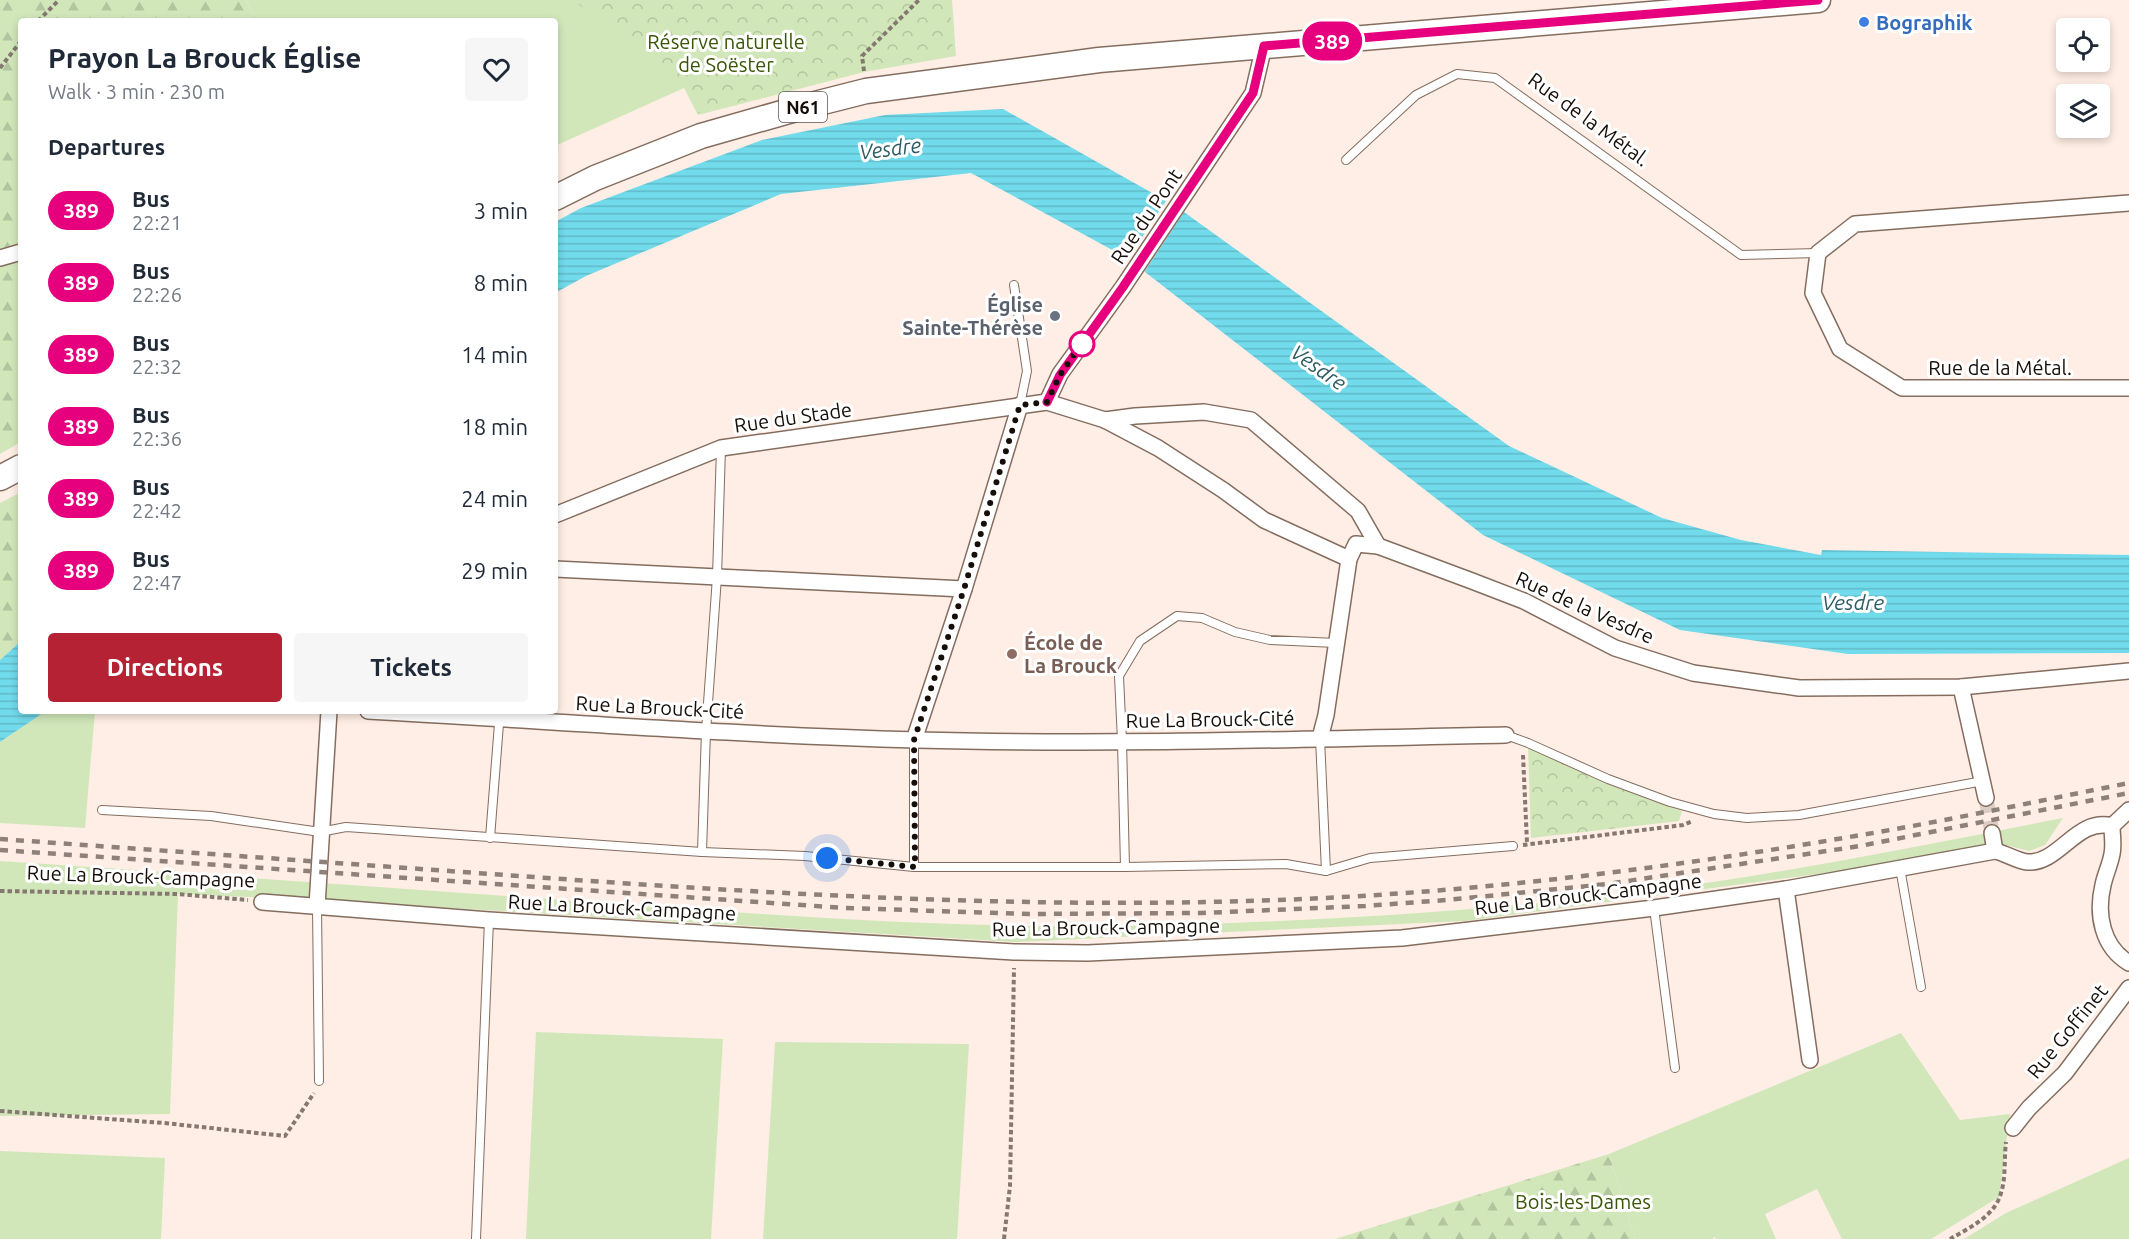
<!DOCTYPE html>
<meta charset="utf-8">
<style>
:root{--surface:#fff;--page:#f6f6f7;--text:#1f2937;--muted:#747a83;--accent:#b42234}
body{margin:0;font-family:Ubuntu,sans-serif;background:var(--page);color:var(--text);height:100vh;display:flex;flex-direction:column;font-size:22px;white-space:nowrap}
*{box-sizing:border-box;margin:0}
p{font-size:20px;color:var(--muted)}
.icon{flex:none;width:33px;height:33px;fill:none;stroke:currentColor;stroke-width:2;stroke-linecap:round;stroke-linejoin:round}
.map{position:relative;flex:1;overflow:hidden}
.side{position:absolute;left:18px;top:18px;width:540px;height:696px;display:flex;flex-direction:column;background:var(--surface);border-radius:6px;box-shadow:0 3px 9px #0003}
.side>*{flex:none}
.badge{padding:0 12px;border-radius:20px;font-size:21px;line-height:39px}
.controls{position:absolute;left:2056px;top:18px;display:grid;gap:12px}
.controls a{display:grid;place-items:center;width:54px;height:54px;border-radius:6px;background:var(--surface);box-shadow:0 3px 9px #0003;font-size:30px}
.you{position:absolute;width:30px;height:30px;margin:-15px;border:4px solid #fff;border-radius:50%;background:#1a73e8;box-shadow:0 0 0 9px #1a73e833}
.map>.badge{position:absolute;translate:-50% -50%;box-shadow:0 0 0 3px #fff}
h2{padding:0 30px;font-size:22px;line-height:54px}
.round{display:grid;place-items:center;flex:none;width:63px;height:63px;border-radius:6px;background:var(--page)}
.head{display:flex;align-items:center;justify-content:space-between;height:102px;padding:0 30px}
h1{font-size:28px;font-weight:700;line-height:45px}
.primary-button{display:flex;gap:12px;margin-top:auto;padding:12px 30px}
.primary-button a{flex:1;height:69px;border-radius:6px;background:var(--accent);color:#fff;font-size:24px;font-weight:700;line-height:69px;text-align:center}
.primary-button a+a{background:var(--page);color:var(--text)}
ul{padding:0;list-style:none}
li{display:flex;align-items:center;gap:18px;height:72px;padding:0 30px}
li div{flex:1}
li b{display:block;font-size:22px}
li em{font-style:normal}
li .badge{min-width:66px;font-weight:700;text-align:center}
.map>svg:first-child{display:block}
.grass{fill:#d1e7ba}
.forest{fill:url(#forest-firs)}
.park{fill:url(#park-crowns)}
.water{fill:url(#water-rules)}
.pier{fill:#feeee5}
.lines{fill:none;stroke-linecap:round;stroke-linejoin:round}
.street-tunnel{stroke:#dbccc4;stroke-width:15;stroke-dasharray:15 8;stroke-linecap:butt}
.lane-casing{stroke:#846d5f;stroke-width:10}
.street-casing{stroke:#846d5f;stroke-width:18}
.primary-casing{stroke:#846d5f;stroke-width:27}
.path{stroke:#847871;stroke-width:4;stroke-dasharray:4.5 3;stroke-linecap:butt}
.lane{stroke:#fff;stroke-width:8}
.street{stroke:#fff;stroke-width:15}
.primary{stroke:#fff;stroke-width:24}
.rail{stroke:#8d817a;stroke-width:4.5;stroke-dasharray:8 8;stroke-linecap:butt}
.line-casing{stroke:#fff;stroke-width:14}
.line{stroke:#e6007e;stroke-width:9}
.walk{stroke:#160e09;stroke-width:6;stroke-dasharray:0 10.8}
.shop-dot{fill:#3f7fe0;stroke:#fff;stroke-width:2}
.worship-dot{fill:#6b7280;stroke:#fff;stroke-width:2}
.stop-dot{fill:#fff;stroke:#e6007e;stroke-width:3}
.education-dot{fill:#8d6e63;stroke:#fff;stroke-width:2}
.labels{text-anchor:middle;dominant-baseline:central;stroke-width:6;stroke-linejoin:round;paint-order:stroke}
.shield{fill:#fff;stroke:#5c5653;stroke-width:1.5}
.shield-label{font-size:18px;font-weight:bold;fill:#160e09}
.shop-label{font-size:20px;font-weight:bold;fill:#366cbe;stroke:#fff;text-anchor:start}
.park-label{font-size:20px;fill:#395506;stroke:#fff}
.street-label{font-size:20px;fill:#160e09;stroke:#fff}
.worship-label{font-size:20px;font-weight:bold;fill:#5b616d;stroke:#fff;text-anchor:end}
.education-label{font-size:20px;font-weight:bold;fill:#785e54;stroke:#fff;text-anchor:start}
.water-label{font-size:21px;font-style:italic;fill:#2d5c63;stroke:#fff}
</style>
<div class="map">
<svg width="2129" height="1239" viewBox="0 0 2129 1239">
<defs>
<pattern id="forest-firs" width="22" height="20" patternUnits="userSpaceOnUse" patternTransform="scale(1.5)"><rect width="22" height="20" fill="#d1e7ba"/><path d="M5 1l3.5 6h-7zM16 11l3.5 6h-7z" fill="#b3c59f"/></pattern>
<pattern id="park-crowns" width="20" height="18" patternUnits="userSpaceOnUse" patternTransform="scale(1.5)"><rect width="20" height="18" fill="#d1e7ba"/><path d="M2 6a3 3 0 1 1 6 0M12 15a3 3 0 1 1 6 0" fill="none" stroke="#b3c59f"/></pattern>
<pattern id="water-rules" width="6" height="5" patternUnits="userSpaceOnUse" patternTransform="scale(1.5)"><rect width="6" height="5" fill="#71daeb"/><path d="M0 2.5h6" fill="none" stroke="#61bac8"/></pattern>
</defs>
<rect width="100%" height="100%" fill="#feeee5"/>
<!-- grass -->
<g class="grass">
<path d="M246 0H952L956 56 864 72 698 115 684 88 555 146V21H257Z"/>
<path d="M46 711H95L85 828 0 823V742Z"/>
<path d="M2063 818 2045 845 2029 851 2010 846 1833 872 1465 921 1016 942 301 899 178 894 170 1114 0 1116V861C198 874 395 888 592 902 772 915 953 929 1133 926 1304 922 1473 912 1642 892 1783 874 1924 845 2063 818Z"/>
<path d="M536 1032 723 1039 711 1239H526Z"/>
<path d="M1901 1033 1960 1120 2010 1114 1999 1197 1931 1239H1842L1817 1189 1765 1214 1776 1239H1716L1715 1237 1712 1239H1635L1609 1154Z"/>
<path d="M775 1042 969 1044 957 1239H763Z"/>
<path d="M0 1151 165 1158 161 1239H0Z"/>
<path d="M2129 1158V1239H1964L2006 1213Z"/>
</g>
<!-- forest -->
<g class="forest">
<path d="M0 0H246L257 21H21V442L0 454Z"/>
<path d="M21 492V641L0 660V503Z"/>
<path d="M1609 1154 1635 1239H1335Z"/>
</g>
<!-- park -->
<g class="park">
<path d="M573 0H950L953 54 866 69 698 113 685 87Z"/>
<path d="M1528 747 1648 799 1682 811 1679 821 1531 838Z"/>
</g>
<!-- water -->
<g class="water">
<path d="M1003 109 1177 207 1509 446 1662 518 1741 540 1821 555 1822 550 2129 555V653L1848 654 1680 630 1483 535 1127 258 971 173 781 194 586 276 555 293V222L581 208 762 140 885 115Z"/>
<path d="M21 641V711H46L0 742V660Z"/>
</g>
<!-- pier -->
<path class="pier" d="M1168 198 1186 209 1143 274 1126 261Z"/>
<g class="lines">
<!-- street-tunnel -->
<path class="street-tunnel" d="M1986 798 1992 833"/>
<defs>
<g id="lane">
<path d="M1346 160 1416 95 1457 74 1495 78 1741 255 1818 253"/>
<path d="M1014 285 1027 371 1020 405"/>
<path d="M1506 735 1528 743 1608 779 1670 802 1714 814 1747 818 1799 815 1983 781"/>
<path d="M1320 738 1326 871"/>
<path d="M914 740V867"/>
<path d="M102 810 211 816 320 832 346 827 702 852 805 856 914 867H1125L1286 864 1326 871 1370 858 1513 846"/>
<path d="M490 838 500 711"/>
<path d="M702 852 706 731 717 577 721 448"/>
<path d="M1125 867 1122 741 1119 676 1140 641 1177 616 1202 618 1235 632 1270 640 1336 643"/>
<path d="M1900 868 1921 987"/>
<path d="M317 906 319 1081"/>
<path d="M1654 908 1675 1068"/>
<path d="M476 1239 489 920"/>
</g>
<g id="street">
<path d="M2129 203 1855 224 1818 253 1813 293 1840 349 1902 388H2129"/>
<path d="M0 258 21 252"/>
<path d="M1047 402 1060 374 1123 287 1253 93 1264 46"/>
<path d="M1105 420 1135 416 1204 412 1251 420 1358 511 1378 546"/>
<path d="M555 515 721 448 1047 402 1105 420 1158 448 1223 490 1264 520 1349 559"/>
<path d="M555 569 964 589"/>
<path d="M1961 687 1986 798"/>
<path d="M368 711C551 721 734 735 917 740 1113 745 1310 739 1506 735"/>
<path d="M1320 738 1326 715 1349 559 1356 544 1378 546 1472 581 1524 601 1615 648 1693 673 1799 688 1961 687 2129 671"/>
<path d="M914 740 964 589 1020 405"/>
<path d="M2112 826C2112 835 2114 845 2112 854 2110 865 2105 875 2103 885 2096 914 2102 947 2129 963"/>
<path d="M2112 826 2129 810"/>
<path d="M1992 833 1995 851"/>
<path d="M1786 889 1810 1060"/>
<path d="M262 902 489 920 1014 952 1088 953 1402 938 1654 908 1786 889 1995 851C2005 853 2017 861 2027 862 2060 864 2076 817 2112 826"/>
<path d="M317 906 329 711"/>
<path d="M2013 1128 2029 1108 2065 1073 2129 988"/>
</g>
<g id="primary">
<path d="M555 198 595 178 701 136 803 107 866 91 1099 60 1818 0"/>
<path d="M0 478 21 467"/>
</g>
</defs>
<!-- lane casing -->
<use href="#lane" class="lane-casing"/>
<!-- street casing -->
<use href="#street" class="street-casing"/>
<!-- primary casing -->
<use href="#primary" class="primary-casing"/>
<!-- path -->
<g class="path">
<path d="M38 21 59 0"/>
<path d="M0 68 21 41"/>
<path d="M864 71 862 56 919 0"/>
<path d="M1523 755 1527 843"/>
<path d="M1523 845 1683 825 1693 821"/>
<path d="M0 891 177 894 248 900"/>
<path d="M0 1111 164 1123 285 1136 314 1093"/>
<path d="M1004 1239 1010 1186 1014 968"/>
<path d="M1950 1239C1969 1228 1995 1216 2001 1193 2006 1178 2004 1158 2006 1142"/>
</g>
<!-- lane -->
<use href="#lane" class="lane"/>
<!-- street -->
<use href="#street" class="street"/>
<!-- primary -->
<use href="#primary" class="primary"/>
<!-- rail -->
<g class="rail">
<path d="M0 839C182 852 365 865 547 878 792 895 1032 909 1278 900 1471 893 1664 869 1855 836 1946 821 2038 801 2129 783"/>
<path d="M0 850 845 908 1029 914 1202 913 1365 906 1447 900 1608 884 1860 846 2129 793"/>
</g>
</g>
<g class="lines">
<defs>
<path id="line" d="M1047 402 1060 375 1123 287 1253 93 1264 46 1818 0"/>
</defs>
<!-- line casing -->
<use href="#line" class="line-casing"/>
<!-- line -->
<use href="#line" class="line"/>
<!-- walk -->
<path class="walk" d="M827 858 915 867 914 740 964 589 1020 405 1047 402 1060 375 1085 339 1082 344"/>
</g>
<!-- markers -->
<circle class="shop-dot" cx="1864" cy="22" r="6"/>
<circle class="worship-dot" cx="1055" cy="316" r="6"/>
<circle class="stop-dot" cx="1082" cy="344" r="12"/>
<circle class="education-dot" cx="1012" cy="654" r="6"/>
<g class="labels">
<!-- shield labels -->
<rect class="shield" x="779" y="92" width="48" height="30" rx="4.5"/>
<g class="shield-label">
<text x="803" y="107">N61</text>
</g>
<!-- shop labels -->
<g class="shop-label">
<text x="1876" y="22">Bographik</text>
</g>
<!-- park labels -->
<g class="park-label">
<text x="726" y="41">Réserve naturelle<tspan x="726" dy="23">de Soëster</tspan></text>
<text x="1583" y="1201">Bois-les-Dames</text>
</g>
<!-- street labels -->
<g class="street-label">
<text transform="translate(1589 119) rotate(36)">Rue de la Métal.</text>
<text transform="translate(1146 216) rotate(-56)">Rue du Pont</text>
<text x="2000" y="367">Rue de la Métal.</text>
<text transform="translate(793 417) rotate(-8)">Rue du Stade</text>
<text transform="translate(1585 607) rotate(24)">Rue de la Vesdre</text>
<text transform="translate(660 707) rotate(3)">Rue La Brouck-Cité</text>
<text transform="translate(1210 719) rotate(-1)">Rue La Brouck-Cité</text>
<text transform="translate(141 876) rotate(2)">Rue La Brouck-Campagne</text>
<text transform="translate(1588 894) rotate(-7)">Rue La Brouck-Campagne</text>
<text transform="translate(622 907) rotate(3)">Rue La Brouck-Campagne</text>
<text transform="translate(1106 927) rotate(-1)">Rue La Brouck-Campagne</text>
<text transform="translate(2067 1031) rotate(-51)">Rue Goffinet</text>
</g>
<!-- worship labels -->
<g class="worship-label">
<text x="1043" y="304">Église<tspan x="1043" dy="23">Sainte-Thérèse</tspan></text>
</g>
<!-- education labels -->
<g class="education-label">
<text x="1024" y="642">École de<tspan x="1024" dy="23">La Brouck</tspan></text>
</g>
<!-- water labels -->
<g class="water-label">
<text transform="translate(890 148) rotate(-7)">Vesdre</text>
<text transform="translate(1319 367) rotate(35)">Vesdre</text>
<text x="1853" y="602">Vesdre</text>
</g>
</g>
</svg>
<div class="controls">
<a><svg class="icon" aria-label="locate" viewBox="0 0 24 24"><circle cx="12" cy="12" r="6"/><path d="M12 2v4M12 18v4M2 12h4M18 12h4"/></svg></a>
<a><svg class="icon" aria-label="layers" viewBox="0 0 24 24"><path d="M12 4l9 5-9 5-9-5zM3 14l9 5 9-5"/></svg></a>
</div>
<div class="you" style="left:827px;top:858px"></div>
<b class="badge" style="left:1332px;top:41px;background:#e6007e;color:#fff">389</b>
<section class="side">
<div class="head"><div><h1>Prayon La Brouck Église</h1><p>Walk · 3 min · 230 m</p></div><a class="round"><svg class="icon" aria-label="heart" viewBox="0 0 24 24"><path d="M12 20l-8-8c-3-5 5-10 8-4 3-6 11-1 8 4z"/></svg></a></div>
<h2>Departures</h2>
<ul>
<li><span class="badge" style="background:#e6007e;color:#fff">389</span><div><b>Bus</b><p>22:21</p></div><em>3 min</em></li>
<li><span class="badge" style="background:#e6007e;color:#fff">389</span><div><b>Bus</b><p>22:26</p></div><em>8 min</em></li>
<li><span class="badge" style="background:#e6007e;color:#fff">389</span><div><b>Bus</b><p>22:32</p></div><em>14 min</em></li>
<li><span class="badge" style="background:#e6007e;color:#fff">389</span><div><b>Bus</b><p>22:36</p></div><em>18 min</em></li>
<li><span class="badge" style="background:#e6007e;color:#fff">389</span><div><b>Bus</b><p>22:42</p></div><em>24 min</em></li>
<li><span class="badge" style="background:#e6007e;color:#fff">389</span><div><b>Bus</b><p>22:47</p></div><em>29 min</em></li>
</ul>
<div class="primary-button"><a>Directions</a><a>Tickets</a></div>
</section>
</div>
